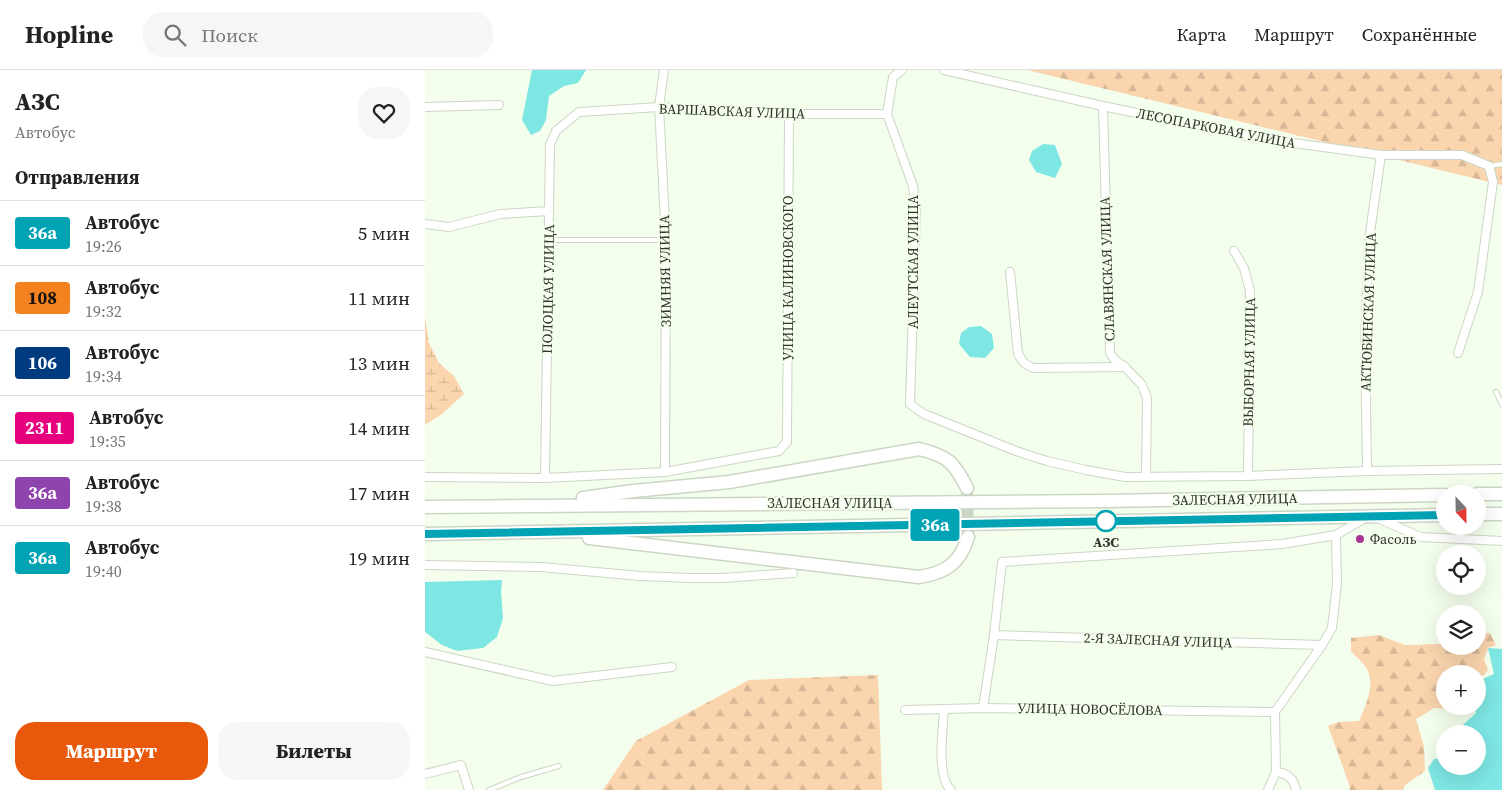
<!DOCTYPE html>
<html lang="ru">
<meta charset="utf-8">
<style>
:root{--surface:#fff;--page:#f6f6f6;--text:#222;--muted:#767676;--line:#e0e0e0;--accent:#ea580c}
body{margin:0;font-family:"Source Serif 4",serif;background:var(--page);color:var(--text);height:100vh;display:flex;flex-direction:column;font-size:19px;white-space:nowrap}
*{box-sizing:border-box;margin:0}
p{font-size:16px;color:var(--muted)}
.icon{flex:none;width:28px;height:28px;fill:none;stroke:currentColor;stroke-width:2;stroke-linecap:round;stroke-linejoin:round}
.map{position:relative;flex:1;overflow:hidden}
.drawer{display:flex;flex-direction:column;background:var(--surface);width:425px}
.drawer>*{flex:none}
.badge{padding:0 10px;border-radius:4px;font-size:18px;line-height:32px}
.needle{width:32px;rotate:158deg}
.buttons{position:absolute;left:1011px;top:415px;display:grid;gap:10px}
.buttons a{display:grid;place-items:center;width:50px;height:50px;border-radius:50%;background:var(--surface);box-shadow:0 5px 20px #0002;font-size:25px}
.map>.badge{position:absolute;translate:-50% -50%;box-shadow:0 0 0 2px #fff}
h2{padding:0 15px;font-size:19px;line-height:45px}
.round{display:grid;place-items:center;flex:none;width:52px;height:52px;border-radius:20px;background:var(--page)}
.head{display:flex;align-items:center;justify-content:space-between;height:85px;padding:0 15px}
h1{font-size:24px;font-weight:800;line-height:38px}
.cta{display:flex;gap:10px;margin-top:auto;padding:10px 15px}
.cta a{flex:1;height:58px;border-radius:20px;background:var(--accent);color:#fff;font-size:20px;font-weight:800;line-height:58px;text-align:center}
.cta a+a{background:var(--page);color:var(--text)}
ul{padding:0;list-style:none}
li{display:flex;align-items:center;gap:15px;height:65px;padding:0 15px;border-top:1px solid var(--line)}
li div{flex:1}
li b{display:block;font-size:19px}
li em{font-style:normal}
li .badge{min-width:55px;font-weight:700;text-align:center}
header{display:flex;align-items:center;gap:30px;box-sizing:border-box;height:70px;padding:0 25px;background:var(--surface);border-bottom:1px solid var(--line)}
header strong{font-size:24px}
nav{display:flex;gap:28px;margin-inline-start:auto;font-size:18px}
.search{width:350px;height:45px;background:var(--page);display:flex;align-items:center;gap:12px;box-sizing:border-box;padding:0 18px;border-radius:20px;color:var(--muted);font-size:19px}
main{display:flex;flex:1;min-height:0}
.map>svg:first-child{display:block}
.forest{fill:url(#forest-firs)}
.wetland{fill:url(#wetland-marsh)}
.water{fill:#7ee7e4}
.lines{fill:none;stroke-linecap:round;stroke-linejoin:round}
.primary-tunnel{stroke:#cdd6c6;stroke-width:12;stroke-dasharray:12 6;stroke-linecap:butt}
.lane-casing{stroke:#ccd6c4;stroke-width:6}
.street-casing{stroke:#ccd6c4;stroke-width:10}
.primary-casing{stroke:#ccd6c4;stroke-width:15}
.lane{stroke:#fff;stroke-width:4}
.street{stroke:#fff;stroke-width:8}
.primary{stroke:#fff;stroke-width:12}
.line-casing{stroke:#fff;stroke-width:11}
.line{stroke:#00a3b4;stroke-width:8}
.stop-dot{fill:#fff;stroke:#00a3b4;stroke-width:2.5}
.poi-dot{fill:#a53592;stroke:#f4feec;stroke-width:2}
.labels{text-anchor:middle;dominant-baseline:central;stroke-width:4.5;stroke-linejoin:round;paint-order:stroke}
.street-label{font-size:14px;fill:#30342d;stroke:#f4feec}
.poi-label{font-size:14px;fill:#30342d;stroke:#f4feec;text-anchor:start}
.stop-label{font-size:14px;font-weight:bold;fill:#30342d;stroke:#f4feec}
</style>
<header>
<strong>Hopline</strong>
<div class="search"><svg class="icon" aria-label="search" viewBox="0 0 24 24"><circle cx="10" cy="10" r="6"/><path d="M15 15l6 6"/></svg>Поиск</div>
<nav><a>Карта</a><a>Маршрут</a><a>Сохранённые</a></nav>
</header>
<main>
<section class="drawer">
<div class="head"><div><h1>АЗС</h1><p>Автобус</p></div><a class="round"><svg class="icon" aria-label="heart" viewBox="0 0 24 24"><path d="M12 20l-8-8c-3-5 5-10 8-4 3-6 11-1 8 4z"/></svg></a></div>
<h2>Отправления</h2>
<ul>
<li><span class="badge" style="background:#00a3b4;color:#fff">36а</span><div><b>Автобус</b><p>19:26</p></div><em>5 мин</em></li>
<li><span class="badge" style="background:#f58220;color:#111">108</span><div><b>Автобус</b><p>19:32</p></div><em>11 мин</em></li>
<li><span class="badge" style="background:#003b80;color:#fff">106</span><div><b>Автобус</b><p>19:34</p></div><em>13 мин</em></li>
<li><span class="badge" style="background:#e6007e;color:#fff">2311</span><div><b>Автобус</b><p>19:35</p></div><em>14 мин</em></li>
<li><span class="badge" style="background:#8e44ad;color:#fff">36a</span><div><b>Автобус</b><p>19:38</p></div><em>17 мин</em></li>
<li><span class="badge" style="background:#00a3b4;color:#fff">36а</span><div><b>Автобус</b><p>19:40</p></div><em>19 мин</em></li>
</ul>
<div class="cta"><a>Маршрут</a><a>Билеты</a></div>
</section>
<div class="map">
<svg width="1077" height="720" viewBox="0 0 1077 720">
<defs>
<pattern id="forest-firs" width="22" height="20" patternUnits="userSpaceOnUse" patternTransform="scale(1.25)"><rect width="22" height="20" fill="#fad5ae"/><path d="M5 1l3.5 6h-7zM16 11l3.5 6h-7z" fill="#d7b796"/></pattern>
<pattern id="wetland-marsh" width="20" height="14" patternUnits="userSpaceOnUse" patternTransform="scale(1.25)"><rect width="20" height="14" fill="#fad5ae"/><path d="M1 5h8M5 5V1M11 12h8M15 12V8" fill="none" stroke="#d7b796"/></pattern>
</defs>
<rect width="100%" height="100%" fill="#f4feec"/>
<!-- forest -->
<g class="forest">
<path d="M602 0H1077V115Z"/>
<path d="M1053 563H1065L1071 575 1063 578 1059 589 1063 600 1053 611 1052 604H1020V636H1037L1030 639 1009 638 991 649 999 677 1000 701 980 715 978 720H924L925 717 903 656 914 652 934 651C941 635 952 612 940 596 936 591 930 586 926 581V568L954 565 980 575 1014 574 1020 570V576H1052Z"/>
<path d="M453 605 457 720H178L211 671 324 610Z"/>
</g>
<!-- wetland -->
<path class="wetland" d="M0 246 4 273 14 293 29 306 39 324 17 344 0 355Z"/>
<!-- water -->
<g class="water">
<path d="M107 0H161L153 13 139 16 124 26 121 50 115 61 106 65 97 50Z"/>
<path d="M618 74 630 75 637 94 630 108 611 102 604 90 607 81Z"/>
<path d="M556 256 567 264 569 278 560 288 545 287 534 274 536 263 544 257Z"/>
<path d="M77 510 76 522 78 548 72 567 58 578 32 581 17 575 0 562V512Z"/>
<path d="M1063 578 1077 579V720H1010L1003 698 1009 689 1017 688 1020 680V696H1052V664H1028L1051 643 1049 636H1052L1053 611 1069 604Z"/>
</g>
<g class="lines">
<!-- primary-tunnel -->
<path class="primary-tunnel" d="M542 418 543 465"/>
<defs>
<g id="lane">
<path d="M1064 96 1077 94"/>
<path d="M124 170H241"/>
<path d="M1071 322 1077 334"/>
<path d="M64 720 96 707 134 696"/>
</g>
<g id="street">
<path d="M239 0 234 37 241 170 240 402"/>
<path d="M477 0 468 7 462 44 488 116 491 140 485 334 499 344 591 381 622 391 661 400 700 407 823 406 942 401 1077 399"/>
<path d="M519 0 678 36 825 67 956 85H1037L1064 96 1068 112 1053 222 1033 283"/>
<path d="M678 36 685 283 690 290 700 297 717 315 722 328 721 406"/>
<path d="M0 37 74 35"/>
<path d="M0 154 24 157 75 144 124 141"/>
<path d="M809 181 819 198 825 221 823 406"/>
<path d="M585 202 593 284 599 293 608 298 700 297"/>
<path d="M942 401 940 271 944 170 956 85"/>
<path d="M0 407 120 408 240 402 354 381 362 372 364 44"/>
<path d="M120 408 125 75 131 61 154 42 234 37 364 44H462"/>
<path d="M952 448 996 467 1077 471"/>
<path d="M0 495 116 497 215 506 265 508H298L368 503"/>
<path d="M569 565 897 575"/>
<path d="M0 582 128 611 247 597"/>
<path d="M558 638 569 565 577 492 857 474 911 465 940 448"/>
<path d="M519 639C518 658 511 707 526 720"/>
<path d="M480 640 558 638 850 642"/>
<path d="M851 702C862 703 869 709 871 720"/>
<path d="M0 704 36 695 44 720"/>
<path d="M843 720 851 702 850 642 897 575 907 558 912 514 911 465"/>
</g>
<g id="primary">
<path d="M1052 424H1077"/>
<path d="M158 428 208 421 304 412 494 379C523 386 529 392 542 418"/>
<path d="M0 437 681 431 1020 425"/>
<path d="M1052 444H1077"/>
<path d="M0 464 1020 445"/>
<path d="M164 468 494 507C520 503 535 494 543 467"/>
</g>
</defs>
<!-- lane casing -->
<use href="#lane" class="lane-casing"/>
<!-- street casing -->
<use href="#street" class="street-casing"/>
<!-- primary casing -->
<use href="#primary" class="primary-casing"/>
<!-- lane -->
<use href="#lane" class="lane"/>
<!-- street -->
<use href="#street" class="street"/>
<!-- primary -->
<use href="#primary" class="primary"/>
</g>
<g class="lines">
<defs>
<path id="line" d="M0 464 1020 445"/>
</defs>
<!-- line casing -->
<use href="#line" class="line-casing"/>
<!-- line -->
<use href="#line" class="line"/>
</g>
<!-- markers -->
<circle class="stop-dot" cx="681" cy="451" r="10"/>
<circle class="poi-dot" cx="935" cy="469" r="5"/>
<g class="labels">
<!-- street labels -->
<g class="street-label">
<text transform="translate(307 41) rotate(2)">ВАРШАВСКАЯ УЛИЦА</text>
<text transform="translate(791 58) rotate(11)">ЛЕСОПАРКОВАЯ УЛИЦА</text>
<text transform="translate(488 192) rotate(-90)">АЛЕУТСКАЯ УЛИЦА</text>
<text transform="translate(682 199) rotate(-92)">СЛАВЯНСКАЯ УЛИЦА</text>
<text transform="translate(240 201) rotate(-91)">ЗИМНЯЯ УЛИЦА</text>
<text transform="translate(363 208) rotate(-90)">УЛИЦА КАЛИНОВСКОГО</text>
<text transform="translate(123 219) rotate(-89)">ПОЛОЦКАЯ УЛИЦА</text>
<text transform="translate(943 242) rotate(-88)">АКТЮБИНСКАЯ УЛИЦА</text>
<text transform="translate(824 292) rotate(-89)">ВЫБОРНАЯ УЛИЦА</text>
<text transform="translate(810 429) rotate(-1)">ЗАЛЕСНАЯ УЛИЦА</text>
<text x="405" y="433">ЗАЛЕСНАЯ УЛИЦА</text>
<text transform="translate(733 570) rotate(2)">2-Я ЗАЛЕСНАЯ УЛИЦА</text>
<text transform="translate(665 639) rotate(1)">УЛИЦА НОВОСЁЛОВА</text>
</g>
<!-- poi labels -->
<g class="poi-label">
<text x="945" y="469">Фасоль</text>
</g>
<!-- stop labels -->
<g class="stop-label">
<text x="681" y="472">АЗС</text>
</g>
</g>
</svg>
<div class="buttons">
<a><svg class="needle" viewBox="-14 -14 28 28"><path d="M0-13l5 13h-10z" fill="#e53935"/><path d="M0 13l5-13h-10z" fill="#767676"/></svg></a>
<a><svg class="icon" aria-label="locate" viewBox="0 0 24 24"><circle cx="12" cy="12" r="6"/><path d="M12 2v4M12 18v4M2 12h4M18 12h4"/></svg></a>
<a><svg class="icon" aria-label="layers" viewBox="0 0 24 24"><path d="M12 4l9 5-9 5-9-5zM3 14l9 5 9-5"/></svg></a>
<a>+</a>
<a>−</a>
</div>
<b class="badge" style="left:510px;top:455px;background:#00a3b4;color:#fff">36а</b>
</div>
</main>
